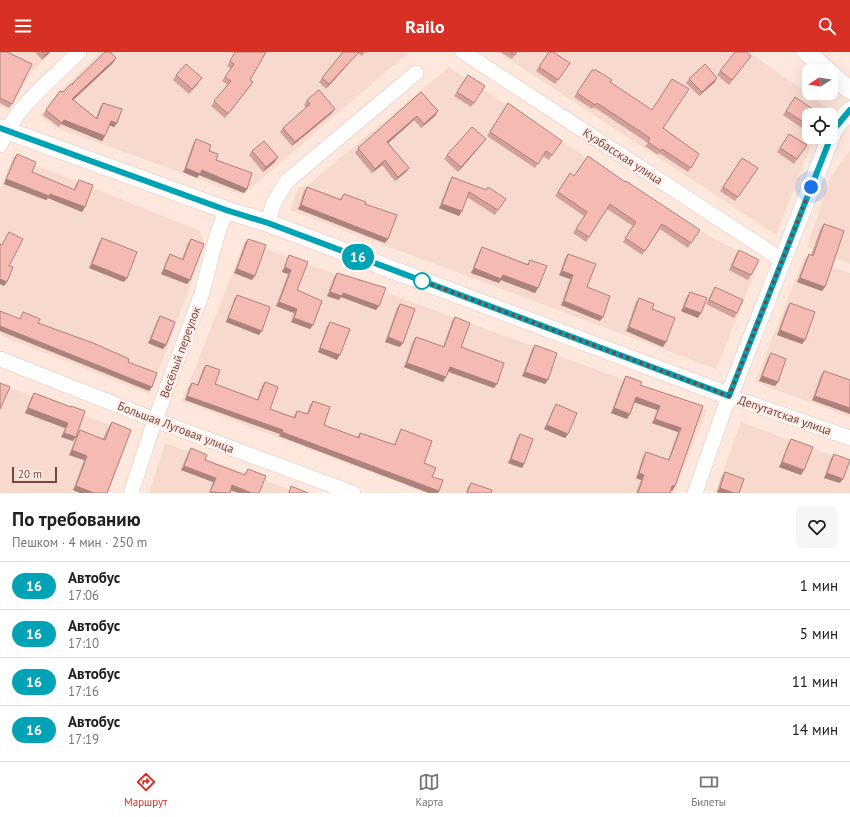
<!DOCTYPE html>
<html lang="ru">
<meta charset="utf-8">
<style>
:root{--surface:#fff;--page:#f6f6f6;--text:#202124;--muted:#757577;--line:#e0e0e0;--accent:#d93025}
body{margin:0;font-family:"PT Sans",sans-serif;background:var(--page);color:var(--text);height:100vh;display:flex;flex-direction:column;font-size:15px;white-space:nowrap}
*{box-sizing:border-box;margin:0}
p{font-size:13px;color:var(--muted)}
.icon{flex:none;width:22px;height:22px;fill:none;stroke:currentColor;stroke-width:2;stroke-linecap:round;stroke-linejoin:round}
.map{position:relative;height:441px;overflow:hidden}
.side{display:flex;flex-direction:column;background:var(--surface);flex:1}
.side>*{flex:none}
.badge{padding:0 8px;border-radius:13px;font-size:14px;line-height:26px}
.needle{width:26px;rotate:258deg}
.buttons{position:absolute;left:802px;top:12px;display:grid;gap:8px}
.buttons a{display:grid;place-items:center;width:36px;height:36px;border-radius:8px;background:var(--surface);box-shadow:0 4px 16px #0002;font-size:20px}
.scale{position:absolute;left:12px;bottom:10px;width:45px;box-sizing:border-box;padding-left:4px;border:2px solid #754744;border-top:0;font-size:11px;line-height:14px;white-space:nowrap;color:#754744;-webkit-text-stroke:3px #ffede5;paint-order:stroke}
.you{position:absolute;width:20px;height:20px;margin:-10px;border:3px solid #fff;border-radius:50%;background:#1a73e8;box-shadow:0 0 0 6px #1a73e833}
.map>.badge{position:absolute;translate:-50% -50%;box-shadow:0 0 0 2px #fff}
.round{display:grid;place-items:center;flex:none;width:42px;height:42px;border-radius:8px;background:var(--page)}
.headline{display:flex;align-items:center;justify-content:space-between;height:68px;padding:0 12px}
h1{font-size:19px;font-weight:700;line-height:30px}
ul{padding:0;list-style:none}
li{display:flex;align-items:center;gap:12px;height:48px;padding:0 12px;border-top:1px solid var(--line)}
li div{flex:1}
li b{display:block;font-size:15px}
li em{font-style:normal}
li .badge{min-width:44px;font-weight:700;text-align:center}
header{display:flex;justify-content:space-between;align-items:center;height:52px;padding:0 12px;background:var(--accent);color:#fff;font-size:18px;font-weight:700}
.menu{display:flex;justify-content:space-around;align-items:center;height:56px;border-top:1px solid var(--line);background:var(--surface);font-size:11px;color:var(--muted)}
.menu a{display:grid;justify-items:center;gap:2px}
.menu .on{color:var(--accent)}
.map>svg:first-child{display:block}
.residential{fill:#f8d9ce}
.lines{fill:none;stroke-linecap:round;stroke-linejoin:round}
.minor-casing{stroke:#e4c3bc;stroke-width:16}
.tertiary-casing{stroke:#e4c3bc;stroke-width:19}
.minor{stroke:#fff;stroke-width:15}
.tertiary{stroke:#fff;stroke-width:18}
.wall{fill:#d3a09a}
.shaded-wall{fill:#ac827d}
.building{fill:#f5bab3;stroke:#ac827d}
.line-casing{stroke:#fff;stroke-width:9}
.line{stroke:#00a3b4;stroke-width:6}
.walk{stroke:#754744;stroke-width:4;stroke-dasharray:0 7.2}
.stop-dot{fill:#fff;stroke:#00a3b4;stroke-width:2}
.labels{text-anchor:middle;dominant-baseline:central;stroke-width:4;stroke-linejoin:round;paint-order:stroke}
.street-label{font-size:12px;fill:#754744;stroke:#ffede5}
</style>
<header><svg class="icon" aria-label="menu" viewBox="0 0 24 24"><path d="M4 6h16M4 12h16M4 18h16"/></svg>Railo<svg class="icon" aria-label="search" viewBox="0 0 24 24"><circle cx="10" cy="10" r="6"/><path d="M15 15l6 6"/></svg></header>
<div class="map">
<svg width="850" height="441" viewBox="0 0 850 441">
<rect width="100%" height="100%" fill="#fee8dd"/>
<!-- residential -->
<g class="residential">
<path d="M0 0H52L32 19 9 58 0 54Z"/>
<path d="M101 0H409L243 143 55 75 40 64 56 43Z"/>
<path d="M498 0H749L826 55 823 63H809V85H814L776 183Z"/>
<path d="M449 15 686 171 759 211 716 317 290 158 298 136 308 133Z"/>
<path d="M850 98V212L807 195 830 126Z"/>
<path d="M13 104 200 179 205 193 150 342 0 283V138Z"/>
<path d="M245 189 707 358 674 441H426L182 349Z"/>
<path d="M804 205 850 221V365L755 330Z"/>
<path d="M0 332 131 381 108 441H0Z"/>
<path d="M741 370 850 410V441H715Z"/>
<path d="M165 391 298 441H149Z"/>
</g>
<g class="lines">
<defs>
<g id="minor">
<path d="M463 0 782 208"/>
<path d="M0 93C15 55 51 28 79 0"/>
<path d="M268 171 273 152 287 129 416 21"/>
<path d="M0 307 155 368 353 441"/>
<path d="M131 441 155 368 202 241 217 183 226 158"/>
<path d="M695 441 729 344 850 386"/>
</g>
<g id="tertiary">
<path d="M806 0 828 19"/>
<path d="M831 22 850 38"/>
<path d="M0 76 226 158 268 171 729 344 834 77 850 58"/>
</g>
</defs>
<!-- minor casing -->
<use href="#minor" class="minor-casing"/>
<!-- tertiary casing -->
<use href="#tertiary" class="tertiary-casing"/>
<!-- minor -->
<use href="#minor" class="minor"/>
<!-- tertiary -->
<use href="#tertiary" class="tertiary"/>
</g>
<!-- wall -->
<g class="wall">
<path d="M0 0 12 52 9 56 0 51Z"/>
<path d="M35 0H50L42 8Z"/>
<path d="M235 0H266L250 28 253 30 225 66 211 54 228 33 222 29 231 16 227 14Z"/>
<path d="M343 0H365L362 4 358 1 326 37 319 30Z"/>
<path d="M500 0H517L512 7Z"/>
<path d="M549 0 558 28 555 32 536 19Z"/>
<path d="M751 4 729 33 717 23 720 19Z"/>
<path d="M113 11 73 48 96 66 100 55 103 51 117 71 114 75 109 73 102 89 61 72 59 75 43 63 46 58Z"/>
<path d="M592 18 610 30 663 76 699 102 688 120 659 101 658 103 645 94 648 91 594 55 592 57 574 45Z"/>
<path d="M176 23 199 31 189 42 173 28Z"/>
<path d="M468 23 485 34 471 55 454 44Z"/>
<path d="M689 27 715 30 699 44 686 31Z"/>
<path d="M421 40 438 59 435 64 421 76 414 68 388 91 409 116 406 120 395 129 382 113 372 121 355 101 358 96Z"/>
<path d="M795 45 809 66 802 76 783 63Z"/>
<path d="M307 48 332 61 292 94 280 80 283 76 306 56 304 53Z"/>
<path d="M508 51 552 103 549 108 543 104 535 116 487 84Z"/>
<path d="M789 82 807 93 794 112 777 100Z"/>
<path d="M196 87 209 99 216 108 247 137 244 141 199 123 197 126 183 120 193 92Z"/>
<path d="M483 91 458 120 444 107 447 103Z"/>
<path d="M252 99 275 110 263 120 249 103Z"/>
<path d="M17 102 32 120 74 138 76 132 79 128 85 155 82 160 48 146 46 148 4 132 14 106Z"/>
<path d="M588 104 691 191 688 196 660 177 642 203 623 190 633 174 607 157 586 190 573 181 584 164 555 144 570 121 574 124Z"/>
<path d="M742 106 758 116 735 149 720 139Z"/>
<path d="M452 125 498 158 495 163 467 145 462 159 459 164 439 156 449 130Z"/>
<path d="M307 135 340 147 344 142 365 152 388 187 385 191 298 157 304 139Z"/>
<path d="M824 172 825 235 822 239 797 230 806 207 809 202 811 203 821 176Z"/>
<path d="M102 186 124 230 89 216 99 190Z"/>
<path d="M191 187 190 228 187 232 161 222 167 207 170 202 182 207 188 191Z"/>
<path d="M248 187 252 228 234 221 245 191Z"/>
<path d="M482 195 527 212 530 208 538 236 535 241 501 228 499 231 471 221 479 200Z"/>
<path d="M739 198 751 223 748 228 729 218 736 202Z"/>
<path d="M568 202 587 235 600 269 561 253 570 227 559 223 565 206Z"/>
<path d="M289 203 297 238 313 273 310 277 291 270 294 261 276 254 288 222 282 220 287 207Z"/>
<path d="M337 221 376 258 341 245 339 248 327 244 334 225Z"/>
<path d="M715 235 737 261 734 266 706 252 713 239Z"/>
<path d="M690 240 698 266 681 259 687 244Z"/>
<path d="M237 243 259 283 226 270 234 247Z"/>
<path d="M639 246 652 257 666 290 663 295 626 279 636 250Z"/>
<path d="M790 251 805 288 802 292 777 283 787 255Z"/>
<path d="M400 252V295L385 290 397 256Z"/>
<path d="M160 264 166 293 163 297 148 291 157 269Z"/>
<path d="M455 265 461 295 494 336 448 320 443 330 404 315 413 289 416 285 443 295 452 269Z"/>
<path d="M330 270 337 308 318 300 327 274Z"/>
<path d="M535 293 545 332 522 324 532 297Z"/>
<path d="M771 301 778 330 775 334 759 329 768 305Z"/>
<path d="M206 313 215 332 257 348 262 334 265 330 270 357 293 365 297 359 307 362 310 353 313 349 324 373 357 385 360 381 394 393 399 381 401 377 432 425 439 439 438 441H429L279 384 280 382 185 348 189 335 192 331 197 333 203 317Z"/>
<path d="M824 319 850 328V362L812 348 821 323Z"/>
<path d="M626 324 640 333 703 354 675 434 672 439 671 438 670 441H636L641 428 636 426 643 404 646 400 668 408 678 380 652 371 657 358 635 350 627 367 611 361 623 329Z"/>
<path d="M34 341 70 355 73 389 61 385 65 376 25 361 31 346Z"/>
<path d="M556 352 568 382 565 386 544 377 553 357Z"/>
<path d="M112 370 107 441H80L73 438 84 408 69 403 77 383 80 378 103 387 109 374Z"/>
<path d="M520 382 524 412 522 416 508 411 517 386Z"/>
<path d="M791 387 801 423 779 415 788 392Z"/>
<path d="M191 396 205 408 244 423 248 417 266 424 231 438 230 441H209L213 430 181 418 188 401Z"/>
<path d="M834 402 840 431 824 426 831 406Z"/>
<path d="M725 420 739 441H720L717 440 722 424Z"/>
<path d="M471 431 491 441H466L468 435Z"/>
</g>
<!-- shaded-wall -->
<g class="shaded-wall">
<path d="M48 0H50L42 8 45 3Z"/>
<path d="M359 0 326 37 329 32Z"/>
<path d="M116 6 113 11 69 52 72 47Z"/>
<path d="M717 26 715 30 699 44 702 40Z"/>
<path d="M335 57 332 61 292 94 295 90Z"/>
<path d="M438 59 435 64 421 76 424 72Z"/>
<path d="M417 64 414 68 384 95 387 90Z"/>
<path d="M64 68 105 84 102 89 61 72Z"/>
<path d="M111 69 117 71 114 75 108 73Z"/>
<path d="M486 87 483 91 458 120 461 115Z"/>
<path d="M278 105 275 110 263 120 266 115Z"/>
<path d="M385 108 382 113 372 121 375 117Z"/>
<path d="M186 116 202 118 247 137 244 141 199 123 197 126 183 120Z"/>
<path d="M409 116 406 120 395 129 398 125Z"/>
<path d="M6 127 50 142 85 155 82 160 48 146 46 148 4 132Z"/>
<path d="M442 152 462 159 459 164 439 156Z"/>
<path d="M301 153 388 187 385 191 298 157Z"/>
<path d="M92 212 127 226 124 230 89 216Z"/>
<path d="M285 215 291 218 288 222 282 220Z"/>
<path d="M474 216 503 223 538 236 535 241 501 228 499 231 471 221Z"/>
<path d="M164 217 190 228 187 232 161 222Z"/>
<path d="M237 217 255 224 252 228 234 221Z"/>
<path d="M562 219 573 223 570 227 559 223Z"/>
<path d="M800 226 825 235 822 239 797 230Z"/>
<path d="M0 227 7 230 4 234 0 232Z"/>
<path d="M330 240 343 241 379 254 376 258 341 245 339 248 327 244Z"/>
<path d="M564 249 603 265 600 269 561 253Z"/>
<path d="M279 250 297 257 294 261 276 254Z"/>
<path d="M684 255 701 261 698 266 681 259Z"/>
<path d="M228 266 262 279 259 283 226 270Z"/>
<path d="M294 266 313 273 310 277 291 270Z"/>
<path d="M0 274 152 335 149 339 0 279Z"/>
<path d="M629 275 666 290 663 295 626 279Z"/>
<path d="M780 278 805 288 802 292 777 283Z"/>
<path d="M388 285 403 291 400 295 385 290Z"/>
<path d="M151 287 166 293 163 297 148 291Z"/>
<path d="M320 296 340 303 337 308 318 300Z"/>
<path d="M407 311 446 325 443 330 404 315Z"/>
<path d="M450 315 497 332 494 336 447 319Z"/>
<path d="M525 320 548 328 545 332 522 324Z"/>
<path d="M762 324 778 330 775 334 759 329Z"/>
<path d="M187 344 283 378 280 382 185 348Z"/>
<path d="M815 344 850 356V362L812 348Z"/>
<path d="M636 345 660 354 657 358 633 350Z"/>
<path d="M28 356 68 371 65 376 25 361Z"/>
<path d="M614 356 630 362 627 367 611 361Z"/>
<path d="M655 367 681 376 678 380 652 371Z"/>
<path d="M547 373 568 382 565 386 544 377Z"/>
<path d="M282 380 439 439 438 441H429L279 384Z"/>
<path d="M64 381 76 385 73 389 61 385Z"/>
<path d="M72 398 87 404 84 408 69 403Z"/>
<path d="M511 407 524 412 522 416 508 411Z"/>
<path d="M782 410 804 418 801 423 779 415Z"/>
<path d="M184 414 216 426 213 430 181 418Z"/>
<path d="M639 421 644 423 641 428 636 426Z"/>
<path d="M827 421 843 427 840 431 824 426Z"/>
<path d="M232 433 252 441H238L230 438Z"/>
<path d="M76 434 94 441H80L73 438Z"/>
<path d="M672 434H675L672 439 669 438Z"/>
<path d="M720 436 734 441H720L717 440Z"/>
</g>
<!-- building -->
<g class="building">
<path d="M0 0H7L32 12 12 52 0 46Z"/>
<path d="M42 0H48L45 3Z"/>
<path d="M105 0H110L116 6 72 47 97 67 103 51 122 57 117 71 111 69 105 84 64 68 62 71 46 58 60 39 63 40 71 32 73 33 72 32Z"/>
<path d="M235 0H266L250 28 253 30 228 62 214 49 231 29 225 25 234 12 230 9Z"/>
<path d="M343 0H359L329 32 322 26Z"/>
<path d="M510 0H517L515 3Z"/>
<path d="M549 0H553L570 11 558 28 539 15Z"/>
<path d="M735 0H746L751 4 732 28 720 19Z"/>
<path d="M186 12 202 26 192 37 176 23Z"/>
<path d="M705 12 717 26 702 40 689 27Z"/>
<path d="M592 18H596L612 28 610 30 652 58 672 27 689 37 663 76 699 102 691 116 662 97 661 99 648 90 650 86 597 51 595 53 577 41Z"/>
<path d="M468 23 485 34 474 51 457 40Z"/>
<path d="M319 38 335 57 295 90 283 76 310 52 307 48Z"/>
<path d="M421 40 438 59 424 72 417 64 387 90 409 116 398 125 385 108 375 117 358 96Z"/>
<path d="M795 45 814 58 811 63H809V66L805 71 786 59Z"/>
<path d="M508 51 562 89 552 103 546 99 538 112 490 80Z"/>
<path d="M472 75 486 87 461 115 447 103Z"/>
<path d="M789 82 807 93 797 107 780 96Z"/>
<path d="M196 87 211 93 209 99 218 102 216 108 252 121 247 137 202 118 200 122 186 116Z"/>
<path d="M264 89 278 105 266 115 252 99Z"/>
<path d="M17 102 36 110 32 120 75 138 79 128 93 133 85 155 50 142 49 144 6 127Z"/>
<path d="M588 104 625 130 626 129 700 178 691 191 662 172 645 199 625 186 636 170 610 152 589 185 576 177 587 160 558 140 570 121 574 124Z"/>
<path d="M742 106 758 116 738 145 723 135Z"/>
<path d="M452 125 486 138 488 135 506 147 498 158 469 140 462 159 442 152Z"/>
<path d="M307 135 341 148 344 142 366 150 365 152 397 163 388 187 301 153Z"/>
<path d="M824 172 844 179 825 235 800 226 809 202 813 204Z"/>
<path d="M9 180 23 187 9 214 13 215 7 230 0 227V192L2 193Z"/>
<path d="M102 186 137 200 127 226 92 212Z"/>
<path d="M191 187 204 192 190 228 164 217 170 202 183 208Z"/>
<path d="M248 187 266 193 255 224 237 217Z"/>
<path d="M482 195 528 213 530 208 547 214 538 236 503 223 501 227 474 216Z"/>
<path d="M739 198 759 208 751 223 732 214Z"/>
<path d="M568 202 596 212 587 235 610 244 603 265 564 249 573 223 562 219Z"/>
<path d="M289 203 308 210 297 238 322 249 313 273 294 266 297 257 279 250 291 218 285 215Z"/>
<path d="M337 221 386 236 379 254 343 241 342 244 330 240Z"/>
<path d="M715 235 743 248 737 261 709 248Z"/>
<path d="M690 240 707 246 701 261 684 255Z"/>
<path d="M237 243 270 255 262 279 228 266Z"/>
<path d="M639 246 654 252 652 257 675 266 666 290 629 275Z"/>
<path d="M790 251 815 260 805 288 780 278Z"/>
<path d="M400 252 415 257 403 291 388 285Z"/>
<path d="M0 259 20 267 23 260 40 267 38 271 93 291 129 307 128 310 157 321 152 335 0 274Z"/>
<path d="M160 264 175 270 166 293 151 287Z"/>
<path d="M455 265 470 271 461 295 504 311 497 332 450 315 446 325 407 311 416 285 444 295Z"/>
<path d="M330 270 350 277 340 303 320 296Z"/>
<path d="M535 293 557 301 548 328 525 320Z"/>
<path d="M771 301 786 307 778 330 762 324Z"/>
<path d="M206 313 220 318 215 332 258 348 265 330 278 335 270 357 295 366 297 359 308 362 313 349 330 355 324 373 359 386 360 381 395 393 401 377 432 389 424 411 436 416 432 425 443 428 439 439 282 380 283 378 187 344 192 331 198 333Z"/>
<path d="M824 319 850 328V356L815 344Z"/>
<path d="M626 324 642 330 640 333 703 354 675 434H672L670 441H638L644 423 639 421 646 400 669 408 681 376 655 367 660 354 636 345 630 362 614 356Z"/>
<path d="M0 331 10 335 0 357Z"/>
<path d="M34 341 71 355V354L85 359 76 385 64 381 68 371 28 356Z"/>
<path d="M556 352 577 361 568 382 547 373Z"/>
<path d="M112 370 131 378 107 441H94L76 434 87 404 72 398 80 378 105 388Z"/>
<path d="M520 382 533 387 524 412 511 407Z"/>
<path d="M791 387 813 395 804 418 782 410Z"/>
<path d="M191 396 207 403 205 408 245 423 248 417 266 424 259 441H252L232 433 230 441 210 440 216 426 184 414Z"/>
<path d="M834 402 850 408 843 427 827 421Z"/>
<path d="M725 420 744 427 739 441H734L720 436Z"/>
<path d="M471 431 492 438 491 441H467Z"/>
<path d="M291 434 308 441H289Z"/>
</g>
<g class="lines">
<defs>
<path id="line" d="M0 76 226 158 268 171 729 344 834 77 850 58"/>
</defs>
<!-- line casing -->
<use href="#line" class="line-casing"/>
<!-- line -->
<use href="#line" class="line"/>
<!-- walk -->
<path class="walk" d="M422 229 417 227 729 344 811 135"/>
</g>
<!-- markers -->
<circle class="stop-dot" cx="422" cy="229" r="8"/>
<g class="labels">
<!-- street labels -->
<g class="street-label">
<text transform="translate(623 104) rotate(33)">Кузбасская улица</text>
<text transform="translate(180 300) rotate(-70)">Весёлый переулок</text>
<text transform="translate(785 363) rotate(19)">Депутатская улица</text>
<text transform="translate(176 375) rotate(21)">Большая Луговая улица</text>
</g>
</g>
</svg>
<div class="buttons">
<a><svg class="needle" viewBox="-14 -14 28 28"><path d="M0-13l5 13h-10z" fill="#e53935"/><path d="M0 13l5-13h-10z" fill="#757577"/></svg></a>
<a><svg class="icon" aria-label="locate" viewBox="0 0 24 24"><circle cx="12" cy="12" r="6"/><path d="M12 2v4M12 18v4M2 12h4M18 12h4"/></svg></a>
</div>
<div class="scale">20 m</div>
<div class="you" style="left:811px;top:135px"></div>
<b class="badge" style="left:358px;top:205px;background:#00a3b4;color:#fff">16</b>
</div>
<section class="side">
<div class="headline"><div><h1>По требованию</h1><p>Пешком · 4 мин · 250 m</p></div><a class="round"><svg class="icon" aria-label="heart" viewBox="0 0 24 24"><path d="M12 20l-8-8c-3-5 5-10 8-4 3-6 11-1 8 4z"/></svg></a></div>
<ul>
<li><span class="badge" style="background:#00a3b4;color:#fff">16</span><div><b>Автобус</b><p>17:06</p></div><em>1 мин</em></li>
<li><span class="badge" style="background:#00a3b4;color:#fff">16</span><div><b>Автобус</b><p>17:10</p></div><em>5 мин</em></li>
<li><span class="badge" style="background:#00a3b4;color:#fff">16</span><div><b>Автобус</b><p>17:16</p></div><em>11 мин</em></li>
<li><span class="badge" style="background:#00a3b4;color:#fff">16</span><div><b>Автобус</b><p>17:19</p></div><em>14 мин</em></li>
</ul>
</section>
<nav class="menu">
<a class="on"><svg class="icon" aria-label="directions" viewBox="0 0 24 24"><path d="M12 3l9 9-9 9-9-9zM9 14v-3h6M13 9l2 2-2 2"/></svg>Маршрут</a>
<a><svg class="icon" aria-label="map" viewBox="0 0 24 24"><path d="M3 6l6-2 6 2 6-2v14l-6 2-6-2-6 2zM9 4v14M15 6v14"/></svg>Карта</a>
<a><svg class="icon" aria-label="tickets" viewBox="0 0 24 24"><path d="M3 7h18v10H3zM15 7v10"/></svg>Билеты</a>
</nav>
